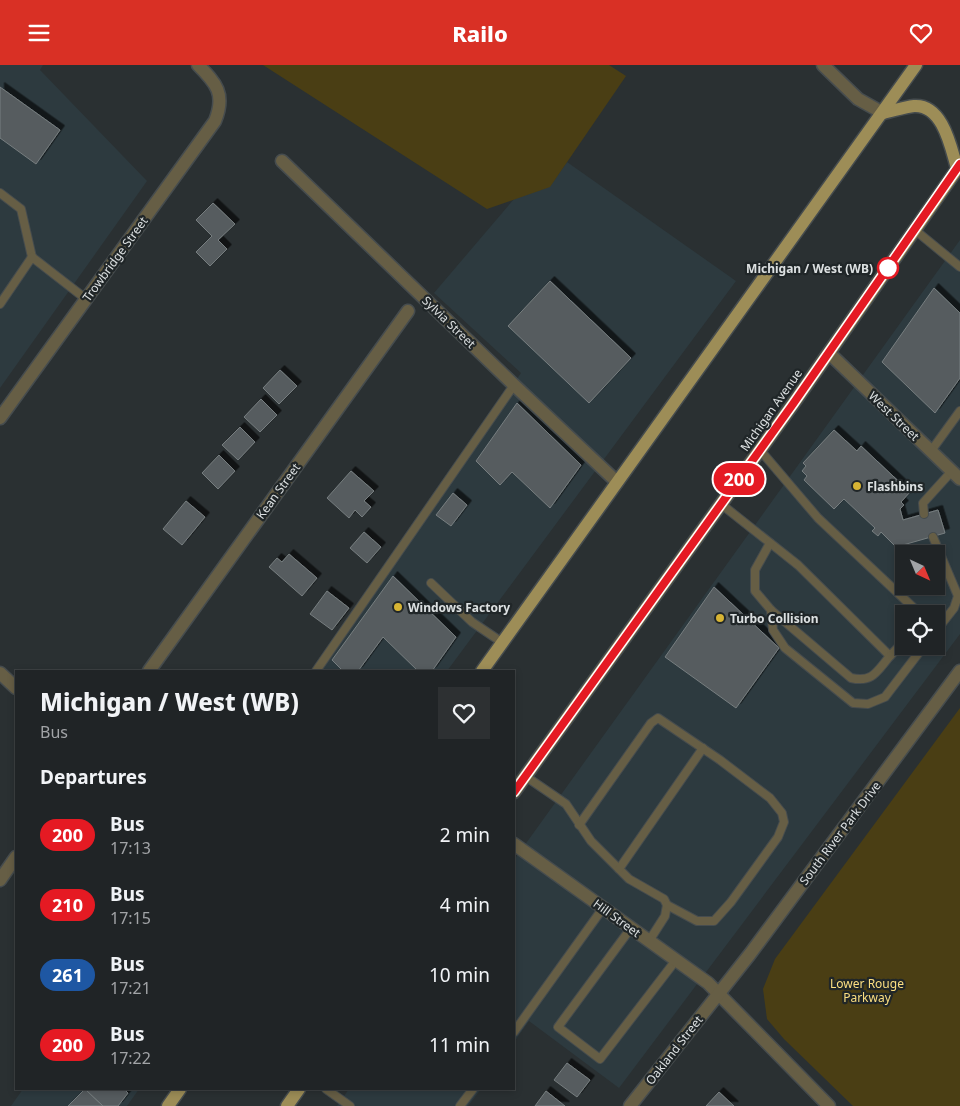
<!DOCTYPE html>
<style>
:root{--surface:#202426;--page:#2d3032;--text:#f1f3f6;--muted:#a2a4a7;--line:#3d4143;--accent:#d93025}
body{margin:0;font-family:"Noto Sans",sans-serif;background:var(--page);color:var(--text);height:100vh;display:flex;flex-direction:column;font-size:19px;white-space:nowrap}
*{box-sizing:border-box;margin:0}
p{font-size:16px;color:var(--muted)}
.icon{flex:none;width:28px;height:28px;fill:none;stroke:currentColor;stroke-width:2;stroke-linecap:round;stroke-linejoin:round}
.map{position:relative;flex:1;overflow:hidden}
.drawer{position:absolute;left:15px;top:605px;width:500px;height:420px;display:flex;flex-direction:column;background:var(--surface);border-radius:0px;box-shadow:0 2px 8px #0003,0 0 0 1px var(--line)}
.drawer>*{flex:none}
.badge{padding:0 10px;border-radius:16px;font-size:18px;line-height:32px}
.needle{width:32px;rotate:136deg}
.buttons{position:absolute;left:895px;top:480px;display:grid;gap:10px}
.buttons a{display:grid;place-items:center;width:50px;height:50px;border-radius:0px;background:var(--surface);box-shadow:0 2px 8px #0003,0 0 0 1px var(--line);font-size:25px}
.map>.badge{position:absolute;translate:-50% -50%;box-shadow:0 0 0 2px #fff}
h2{padding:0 25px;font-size:19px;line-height:45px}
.round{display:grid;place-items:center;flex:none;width:52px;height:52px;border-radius:0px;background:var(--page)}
.overview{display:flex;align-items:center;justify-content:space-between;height:85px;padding:0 25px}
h1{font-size:24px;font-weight:800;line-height:38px}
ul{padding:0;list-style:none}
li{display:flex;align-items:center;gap:15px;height:70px;padding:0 25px}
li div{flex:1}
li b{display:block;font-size:19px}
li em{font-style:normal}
li .badge{min-width:55px;font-weight:700;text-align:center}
header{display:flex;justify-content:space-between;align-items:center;height:65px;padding:0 25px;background:var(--accent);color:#fff;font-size:22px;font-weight:800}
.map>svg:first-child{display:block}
.built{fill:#2d3a3f;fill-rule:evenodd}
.green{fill:#4a3e14}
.building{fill:#565c5e;stroke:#777e80;filter:url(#shadow)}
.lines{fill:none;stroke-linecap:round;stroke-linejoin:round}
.lane-casing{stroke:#464c4e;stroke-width:10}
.street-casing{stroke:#464c4e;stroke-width:15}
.primary-casing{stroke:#464c4e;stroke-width:15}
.lane{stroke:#665e45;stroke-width:8}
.street{stroke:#665e45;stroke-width:12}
.primary{stroke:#9d8d57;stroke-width:12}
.line-casing{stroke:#fff;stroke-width:11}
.line{stroke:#e51a23;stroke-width:8}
.stop-dot{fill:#fff;stroke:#e51a23;stroke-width:2.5}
.poi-dot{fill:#d7b434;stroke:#202628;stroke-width:2}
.labels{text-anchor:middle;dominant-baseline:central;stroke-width:4.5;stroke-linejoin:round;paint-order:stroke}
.street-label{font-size:12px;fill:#dce0e1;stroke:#202628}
.stop-label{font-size:12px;font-weight:bold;fill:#dce0e1;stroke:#202628;text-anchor:end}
.poi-label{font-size:12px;font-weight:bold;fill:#dce0e1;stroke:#202628;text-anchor:start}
.park-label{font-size:12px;fill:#fcdf81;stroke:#202628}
</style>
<header><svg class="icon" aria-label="menu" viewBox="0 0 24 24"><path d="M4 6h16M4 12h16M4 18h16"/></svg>Railo<svg class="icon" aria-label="heart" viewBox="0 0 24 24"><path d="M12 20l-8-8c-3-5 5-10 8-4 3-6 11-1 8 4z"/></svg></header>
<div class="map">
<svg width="960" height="1041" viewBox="0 0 960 1041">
<defs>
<filter id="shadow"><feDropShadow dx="4.5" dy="-4.5" stdDeviation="0" flood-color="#0009"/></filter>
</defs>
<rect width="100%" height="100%" fill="#2a3032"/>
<!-- built -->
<g class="built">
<path d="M0 0H43L40 5 147 116 0 323Z"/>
<path d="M567 97 736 216 447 606H313L521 308 434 228 514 134 550 121Z"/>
<path d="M960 175V569L619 1023 529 956 514 977V795ZM904 489H936V521H904ZM904 549H936V581H904Z"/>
<path d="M23 1024H139L127 1041H11Z"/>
<path d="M349 1024H481L468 1041H337Z"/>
</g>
<!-- green -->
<g class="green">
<path d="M263 0H609L626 11 550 122 487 144Z"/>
<path d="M960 643V1041H853L784 974 767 954 763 924 775 894Z"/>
</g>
<!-- building -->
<g class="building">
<path d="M0 22 60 65 36 99 0 73Z"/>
<path d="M213 138 235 159 218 175 227 184 210 201 196 187 212 171 196 155Z"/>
<path d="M550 216 631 293 589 338 508 261Z"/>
<path d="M934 223 960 248V313L935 348 882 297Z"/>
<path d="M280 305 297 321 279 339 263 323Z"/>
<path d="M261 334 277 350 260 367 244 352Z"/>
<path d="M517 338 581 400 550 443 512 407 500 420 476 396Z"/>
<path d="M240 362 255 377 238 395 222 380Z"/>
<path d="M834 365 857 386 861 381 910 427 901 437 904 440 900 444 903 455 938 445 945 468 896 482 881 467 878 471 872 466 875 463 844 434 834 444 804 415 807 411 802 406 806 401 803 398Z"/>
<path d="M219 390 235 406 218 424 202 408Z"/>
<path d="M351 406 374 426 364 436 371 442 362 452 355 445 349 453 327 433Z"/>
<path d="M453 428 467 440 451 461 436 450Z"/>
<path d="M186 436 205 452 182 480 163 464Z"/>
<path d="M364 467 381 482 367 498 350 483Z"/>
<path d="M289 489 317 513 302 531 269 502 277 493 282 497Z"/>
<path d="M393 511 456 572 432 606H418L383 572 358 606H343L332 595Z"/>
<path d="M714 522 779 583 736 643 665 592Z"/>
<path d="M327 526 349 543 332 565 310 549Z"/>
<path d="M567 998 590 1015 577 1032 554 1015Z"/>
<path d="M85 1024 103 1041H68Z"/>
<path d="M85 1024H124L128 1028 118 1041H103Z"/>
<path d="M546 1026 565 1041H535Z"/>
<path d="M719 1027 734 1041H706Z"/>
</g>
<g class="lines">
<defs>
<g id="lane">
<path d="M0 128 21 144 32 192"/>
<path d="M915 165 960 202"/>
<path d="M0 239 32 192 86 234"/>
<path d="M760 385 818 453 917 546V549"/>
<path d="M931 386 960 346"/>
<path d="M721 439 798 500 890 591 904 576"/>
<path d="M924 449 923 438 952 406"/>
<path d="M933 472 958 531 954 543 936 566"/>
<path d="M770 478 755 505V526L771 545 851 613C873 618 877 606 890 591"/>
<path d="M431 518 472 557 503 578"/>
<path d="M771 545 773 565 785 583 853 638 868 639 885 632 924 581"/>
<path d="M316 606 514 320"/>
<path d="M525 711 566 739 591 776 629 814 664 834 667 840 665 851 649 876"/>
<path d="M579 760 651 658 658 653 720 695 770 733 782 748 784 757 778 772 731 837 714 856H697L667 840"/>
<path d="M619 804 703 683"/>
<path d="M631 863 558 962 600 994 676 895"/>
<path d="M514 967 603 843"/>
<path d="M326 1024 350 1041"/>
<path d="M460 1041 473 1024"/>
</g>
<g id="street">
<path d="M823 0 858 34 883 48"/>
<path d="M282 96 514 320 617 417"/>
<path d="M829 288 960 414"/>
<path d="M0 353 215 56C226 29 216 18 198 0"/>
<path d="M149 606 408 246"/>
<path d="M0 608 16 623"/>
<path d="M514 779 708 918 829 1041"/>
<path d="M0 815 16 792"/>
<path d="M630 1041 750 889 960 606"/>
</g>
<g id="primary">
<path d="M883 48C893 46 904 42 914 41 943 39 951 83 957 103"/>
<path d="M482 606 916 0"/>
<path d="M514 727 793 339 960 100"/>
<path d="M168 1041 180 1024"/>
<path d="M287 1041 299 1024"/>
</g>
</defs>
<!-- lane casing -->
<use href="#lane" class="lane-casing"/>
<!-- street casing -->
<use href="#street" class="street-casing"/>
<!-- primary casing -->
<use href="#primary" class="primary-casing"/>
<!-- lane -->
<use href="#lane" class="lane"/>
<!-- street -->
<use href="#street" class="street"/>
<!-- primary -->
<use href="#primary" class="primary"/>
</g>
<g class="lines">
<defs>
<path id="line" d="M514 727 793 339 960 99"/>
</defs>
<!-- line casing -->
<use href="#line" class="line-casing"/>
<!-- line -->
<use href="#line" class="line"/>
</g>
<!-- markers -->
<circle class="stop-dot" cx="888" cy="203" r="10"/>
<g class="poi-dot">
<circle cx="857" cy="421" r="5"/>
<circle cx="398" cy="542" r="5"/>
<circle cx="720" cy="553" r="5"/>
</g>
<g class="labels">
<!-- street labels -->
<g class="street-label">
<text transform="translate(115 194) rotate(-54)">Trowbridge Street</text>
<text transform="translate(449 257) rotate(44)">Sylvia Street</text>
<text transform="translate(771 345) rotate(-55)">Michigan Avenue</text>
<text transform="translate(894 351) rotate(44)">West Street</text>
<text transform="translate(278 426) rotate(-54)">Kean Street</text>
<text transform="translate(840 768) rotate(-53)">South River Park Drive</text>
<text transform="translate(617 853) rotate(36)">Hill Street</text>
<text transform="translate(674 985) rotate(-52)">Oakland Street</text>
</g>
<!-- stop labels -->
<g class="stop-label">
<text x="873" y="203">Michigan / West (WB)</text>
</g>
<!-- poi labels -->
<g class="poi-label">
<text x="867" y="421">Flashbins</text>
<text x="408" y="542">Windows Factory</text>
<text x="730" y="553">Turbo Collision</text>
</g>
<!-- park labels -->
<g class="park-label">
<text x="867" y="918">Lower Rouge<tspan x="867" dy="14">Parkway</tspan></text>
</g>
</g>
</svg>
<div class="buttons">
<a><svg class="needle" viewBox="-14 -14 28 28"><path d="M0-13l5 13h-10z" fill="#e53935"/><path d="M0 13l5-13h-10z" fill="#a2a4a7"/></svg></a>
<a><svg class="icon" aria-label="locate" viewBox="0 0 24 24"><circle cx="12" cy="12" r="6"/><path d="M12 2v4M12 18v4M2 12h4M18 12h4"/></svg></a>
</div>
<b class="badge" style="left:739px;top:414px;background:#e51a23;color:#fff">200</b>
<section class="drawer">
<div class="overview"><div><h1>Michigan / West (WB)</h1><p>Bus</p></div><a class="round"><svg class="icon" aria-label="heart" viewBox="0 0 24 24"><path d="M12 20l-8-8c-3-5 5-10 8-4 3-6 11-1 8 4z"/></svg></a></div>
<h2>Departures</h2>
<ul>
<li><span class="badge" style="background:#e51a23;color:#fff">200</span><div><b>Bus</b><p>17:13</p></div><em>2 min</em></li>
<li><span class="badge" style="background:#e51a23;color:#fff">210</span><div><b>Bus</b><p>17:15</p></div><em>4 min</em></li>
<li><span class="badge" style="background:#1e57a3;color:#fff">261</span><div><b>Bus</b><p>17:21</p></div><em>10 min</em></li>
<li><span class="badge" style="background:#e51a23;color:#fff">200</span><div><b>Bus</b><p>17:22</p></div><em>11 min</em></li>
</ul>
</section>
</div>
